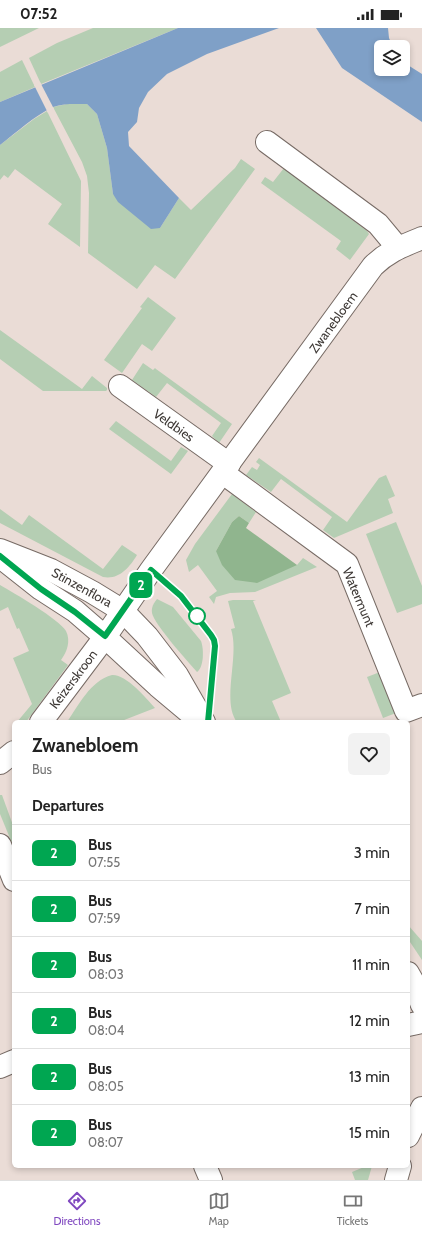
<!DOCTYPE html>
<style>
:root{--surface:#fff;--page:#f2f2f2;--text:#222;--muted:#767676;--line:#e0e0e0;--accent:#8049c0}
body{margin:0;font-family:Cabin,sans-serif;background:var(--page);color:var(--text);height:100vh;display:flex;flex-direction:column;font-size:15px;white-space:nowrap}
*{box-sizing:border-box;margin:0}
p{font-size:13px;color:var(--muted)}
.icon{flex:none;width:22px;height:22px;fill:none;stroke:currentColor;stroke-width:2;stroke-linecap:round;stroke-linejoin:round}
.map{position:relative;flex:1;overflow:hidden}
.sheet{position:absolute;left:12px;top:692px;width:398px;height:448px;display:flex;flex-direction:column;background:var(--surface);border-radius:6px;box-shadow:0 2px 6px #0003}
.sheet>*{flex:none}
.badge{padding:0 8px;border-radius:6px;font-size:14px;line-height:26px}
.buttons{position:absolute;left:374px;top:12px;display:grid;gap:8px}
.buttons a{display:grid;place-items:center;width:36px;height:36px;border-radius:6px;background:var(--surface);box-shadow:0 2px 6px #0003;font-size:20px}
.map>.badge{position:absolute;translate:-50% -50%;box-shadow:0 0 0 2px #fff}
h2{padding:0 20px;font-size:15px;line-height:36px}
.round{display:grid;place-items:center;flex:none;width:42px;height:42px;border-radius:6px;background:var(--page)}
.headline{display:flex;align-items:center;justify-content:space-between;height:68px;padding:0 20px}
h1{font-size:19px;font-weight:800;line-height:30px}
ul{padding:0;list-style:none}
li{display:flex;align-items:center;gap:12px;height:56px;padding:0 20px;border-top:1px solid var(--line)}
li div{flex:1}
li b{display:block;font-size:15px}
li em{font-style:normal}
li .badge{min-width:44px;font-weight:700;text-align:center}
.status{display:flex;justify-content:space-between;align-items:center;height:28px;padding:0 20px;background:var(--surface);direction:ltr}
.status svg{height:11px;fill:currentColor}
.menu{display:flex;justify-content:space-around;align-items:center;height:56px;border-top:1px solid var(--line);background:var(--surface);font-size:11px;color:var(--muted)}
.menu a{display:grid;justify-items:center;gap:2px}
.menu .active{color:var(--accent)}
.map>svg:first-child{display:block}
.green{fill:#b5ceb3}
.forest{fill:#90b58e}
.water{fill:#7fa0c7}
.pier{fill:#eadcd6}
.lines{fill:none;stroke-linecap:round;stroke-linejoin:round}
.minor-casing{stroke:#776b65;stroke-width:24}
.minor{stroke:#fff;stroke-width:22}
.line-casing{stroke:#fff;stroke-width:9}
.line{stroke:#00a651;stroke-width:6}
.stop-dot{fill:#fff;stroke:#00a651;stroke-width:2}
.labels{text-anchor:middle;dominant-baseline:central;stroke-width:3.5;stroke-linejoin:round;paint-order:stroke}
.street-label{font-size:13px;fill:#3e3936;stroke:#fff}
</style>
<div class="status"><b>07:52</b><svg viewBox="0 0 49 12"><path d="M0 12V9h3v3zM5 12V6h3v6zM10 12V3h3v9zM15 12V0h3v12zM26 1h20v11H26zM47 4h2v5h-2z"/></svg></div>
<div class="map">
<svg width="422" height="1152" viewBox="0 0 422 1152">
<rect width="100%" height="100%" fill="#eadcd6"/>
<!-- green -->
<g class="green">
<path d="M0 0H39L0 19Z"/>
<path d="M93 0H178L41 56 29 30 57 15Z"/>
<path d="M22 32 35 59 0 74V44Z"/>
<path d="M71 75 87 76 97 86 107 120 113 166 160 200 179 170 191 182 235 140 241 131 255 141 175 251 155 237 137 261 88 225 89 165 87 148 82 134 53 79Z"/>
<path d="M47 83 81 153 80 219 48 196 62 176 15 141 8 150 4 147 0 152V117L34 91Z"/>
<path d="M284 140 367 203 369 206 350 232 336 221 341 213 261 155 265 149 273 154Z"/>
<path d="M148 269 176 290 152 323 142 316 122 345 104 332 142 280 140 279Z"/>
<path d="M0 302 82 361 92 348 107 360V362L106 363H43L0 331Z"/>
<path d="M143 335 153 342 155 340 156 341 232 396 219 415 212 408 221 395 167 355 156 369 132 352Z"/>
<path d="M116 393 171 433 181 419 188 423 171 446 109 401Z"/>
<path d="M259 430 347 494 379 450 386 447 395 468 388 471 393 485 334 510 323 502 332 489 281 451 271 464 246 447 252 439 257 442 260 437 256 434Z"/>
<path d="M232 466 256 484 249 495 239 488 232 494 216 523 297 537 303 530 317 539 255 564 230 565 216 569 214 576 209 569 217 563 198 537 189 544 186 532 195 516Z"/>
<path d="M0 481 22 497 29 487 103 541 122 517 137 527C129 540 119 552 103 549L0 495Z"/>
<path d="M396 494 422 558V576L397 585 366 506Z"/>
<path d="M0 557C14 565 59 591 66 603 71 613 67 624 61 632L68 637 26 694H17L32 676 13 630 29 623 19 600 17 601 8 579 0 583Z"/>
<path d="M157 571 173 579 201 613C204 621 204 639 197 644 188 634 154 596 152 585 151 579 154 575 157 571Z"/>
<path d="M233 572H256L253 573 291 665 272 673 281 694H237C221 673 240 628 231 601L235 600 228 573Z"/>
<path d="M380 644 396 685 383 690 367 649Z"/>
<path d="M112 647C126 646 146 670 155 680L119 694H67C79 677 90 653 112 647Z"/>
<path d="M0 767H2L14 800V820L0 786Z"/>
<path d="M408 897 422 913V932L408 911Z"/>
<path d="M363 1138H372L368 1152H355L352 1144 364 1139Z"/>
</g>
<!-- forest -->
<path class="forest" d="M239 488 249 495 246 500 297 537 257 555 235 552 222 537 216 523 232 494Z"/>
<!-- water -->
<g class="water">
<path d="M178 0H279L207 26 167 46 148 64 139 80 137 94 128 104 129 118 179 170 160 200 151 201 118 174 113 166 107 120 97 86 87 76C76 76 64 75 53 79 34 88 17 104 0 117V74Z"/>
<path d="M316 0H388L389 10 393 19H381V41H403V34L422 46V94L342 40Z"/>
</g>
<!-- pier -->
<path class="pier" d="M40 54 54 81 48 85 34 57Z"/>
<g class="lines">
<defs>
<g id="minor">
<path d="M267 114 378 196 398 220"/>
<path d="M120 358 229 436"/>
<path d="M223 445 347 536 406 683 422 677"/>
<path d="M0 522 51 542 92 564 123 583 147 608 177 647 204 694"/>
<path d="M3 531 41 561 75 583 105 609 158 658 195 689"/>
<path d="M41 694 105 609 151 542 373 238C388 223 403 218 422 210"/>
<path d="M0 735 14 724"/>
<path d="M0 817 14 852"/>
<path d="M408 945 413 954 422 977"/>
<path d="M408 997 422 994"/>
<path d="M0 1039 14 1033"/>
<path d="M408 1108 422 1080"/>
<path d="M205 1138 211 1152"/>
<path d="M396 1152 400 1138"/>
</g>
</defs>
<!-- minor casing -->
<use href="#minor" class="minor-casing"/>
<!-- minor -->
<use href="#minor" class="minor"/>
</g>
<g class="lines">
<defs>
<path id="line" d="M0 528 41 561 75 584 105 608 151 542 181 568 211 607 214 612 215 618 208 694"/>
</defs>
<!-- line casing -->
<use href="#line" class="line-casing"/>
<!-- line -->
<use href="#line" class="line"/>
</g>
<!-- markers -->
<circle class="stop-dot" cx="197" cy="588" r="8"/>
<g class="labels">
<!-- street labels -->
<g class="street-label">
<text transform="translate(333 294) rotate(-54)">Zwanebloem</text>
<text transform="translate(174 397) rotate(35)">Veldbies</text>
<text transform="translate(82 559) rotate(29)">Stinzenflora</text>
<text transform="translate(359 569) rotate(67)">Watermunt</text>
<text transform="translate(73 651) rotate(-53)">Keizerskroon</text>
</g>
</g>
</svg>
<div class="buttons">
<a><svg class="icon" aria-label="layers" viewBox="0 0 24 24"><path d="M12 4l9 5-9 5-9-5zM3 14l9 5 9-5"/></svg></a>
</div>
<b class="badge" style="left:141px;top:557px;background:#00a651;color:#fff">2</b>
<section class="sheet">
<div class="headline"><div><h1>Zwanebloem</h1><p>Bus</p></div><a class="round"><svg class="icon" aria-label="heart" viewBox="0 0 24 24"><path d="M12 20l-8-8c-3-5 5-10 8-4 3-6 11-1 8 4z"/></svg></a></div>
<h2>Departures</h2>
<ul>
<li><span class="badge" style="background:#00a651;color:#fff">2</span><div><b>Bus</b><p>07:55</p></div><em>3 min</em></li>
<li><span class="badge" style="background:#00a651;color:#fff">2</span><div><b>Bus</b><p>07:59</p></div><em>7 min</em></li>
<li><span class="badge" style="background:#00a651;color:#fff">2</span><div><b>Bus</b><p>08:03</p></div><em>11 min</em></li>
<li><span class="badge" style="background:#00a651;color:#fff">2</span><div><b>Bus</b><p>08:04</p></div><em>12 min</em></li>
<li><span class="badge" style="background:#00a651;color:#fff">2</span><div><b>Bus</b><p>08:05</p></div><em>13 min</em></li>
<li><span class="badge" style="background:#00a651;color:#fff">2</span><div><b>Bus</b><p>08:07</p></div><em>15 min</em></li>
</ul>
</section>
</div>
<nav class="menu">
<a class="active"><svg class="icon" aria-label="directions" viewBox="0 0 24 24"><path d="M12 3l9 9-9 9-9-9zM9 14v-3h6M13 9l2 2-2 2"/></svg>Directions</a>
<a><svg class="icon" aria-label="map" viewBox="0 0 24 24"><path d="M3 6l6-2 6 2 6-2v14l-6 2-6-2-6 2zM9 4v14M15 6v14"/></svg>Map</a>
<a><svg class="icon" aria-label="tickets" viewBox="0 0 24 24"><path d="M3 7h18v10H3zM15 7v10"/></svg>Tickets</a>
</nav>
